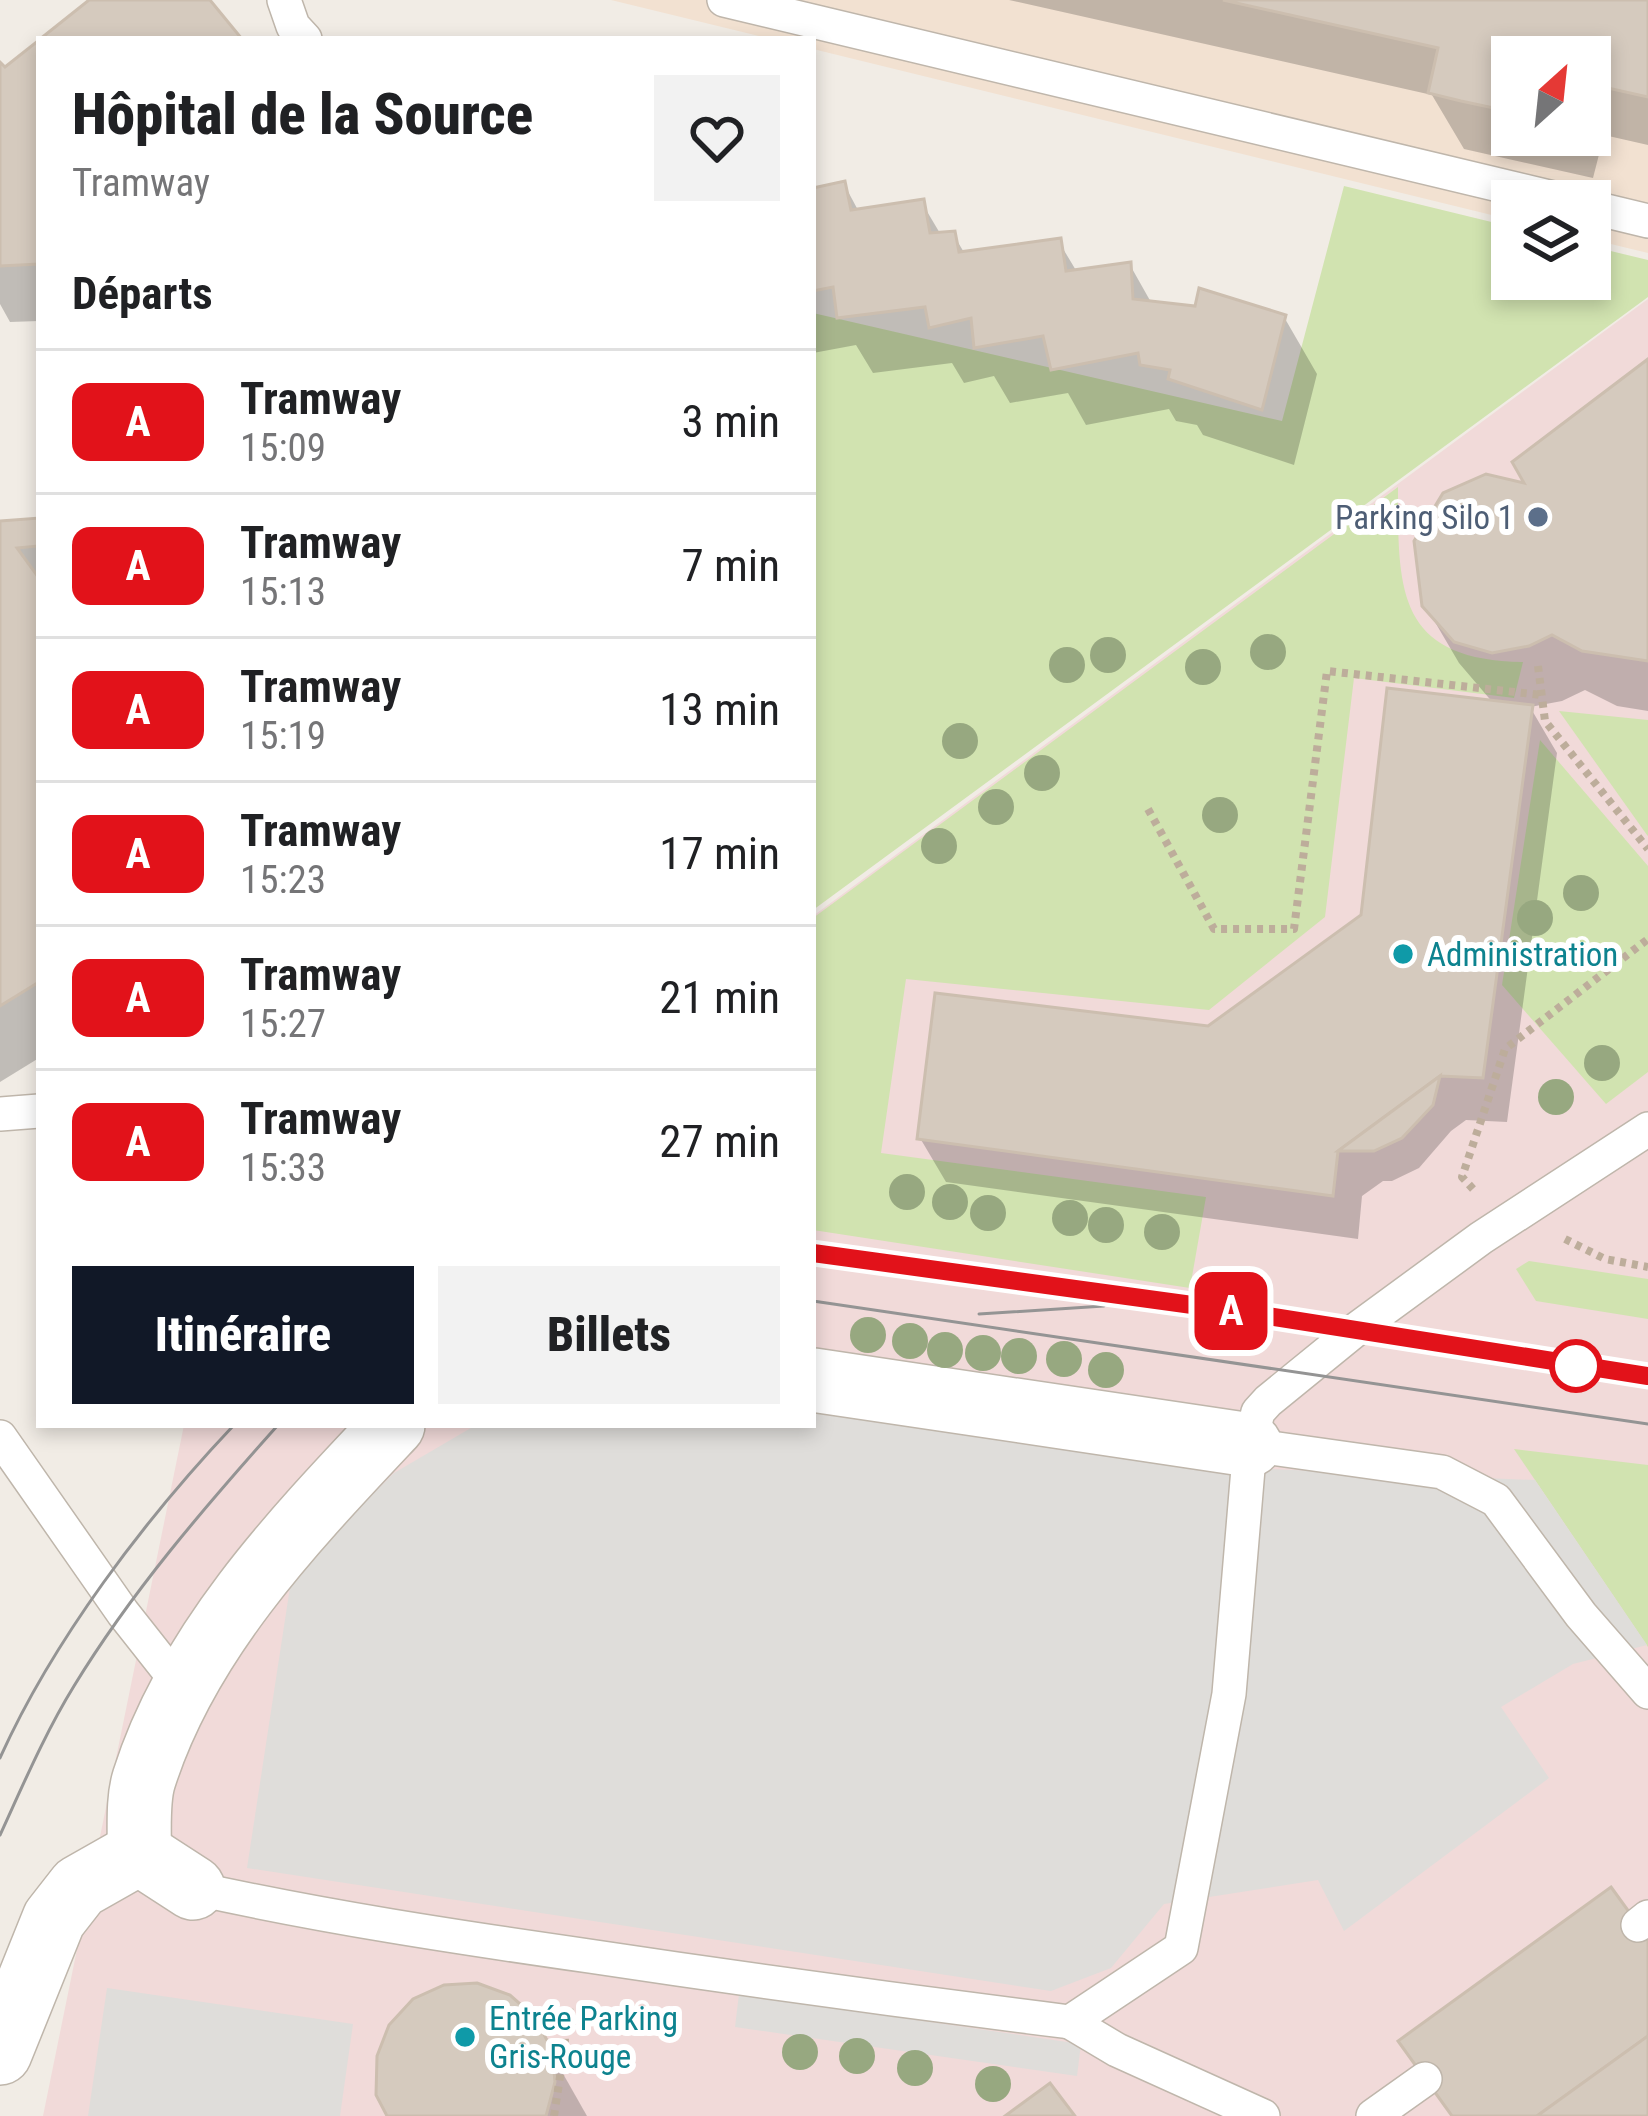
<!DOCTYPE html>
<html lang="fr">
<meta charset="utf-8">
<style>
:root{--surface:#fff;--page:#f2f2f2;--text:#202124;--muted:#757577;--line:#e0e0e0;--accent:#111827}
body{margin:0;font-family:"Roboto Condensed",sans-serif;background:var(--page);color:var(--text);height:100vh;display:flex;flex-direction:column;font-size:45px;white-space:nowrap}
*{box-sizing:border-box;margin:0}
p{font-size:39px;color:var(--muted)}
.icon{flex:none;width:66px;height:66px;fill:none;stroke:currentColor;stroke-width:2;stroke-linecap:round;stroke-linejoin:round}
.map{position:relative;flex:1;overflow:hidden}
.details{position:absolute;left:36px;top:36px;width:780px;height:1392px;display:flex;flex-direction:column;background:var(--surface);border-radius:0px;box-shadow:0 6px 18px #0003}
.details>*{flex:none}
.badge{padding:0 24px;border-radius:18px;font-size:42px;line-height:78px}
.needle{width:78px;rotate:27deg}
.fabs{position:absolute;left:1491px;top:36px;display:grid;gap:24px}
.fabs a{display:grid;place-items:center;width:120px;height:120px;border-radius:0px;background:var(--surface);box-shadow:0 6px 18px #0003;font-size:60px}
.map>.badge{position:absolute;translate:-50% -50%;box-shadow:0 0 0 6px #fff}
h2{padding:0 36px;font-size:45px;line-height:108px}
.round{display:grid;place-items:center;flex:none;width:126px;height:126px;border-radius:0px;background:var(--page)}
.headline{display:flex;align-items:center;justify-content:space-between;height:204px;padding:0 36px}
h1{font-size:57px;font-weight:800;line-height:90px}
.button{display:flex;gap:24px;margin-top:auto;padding:24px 36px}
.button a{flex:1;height:138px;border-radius:0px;background:var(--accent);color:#fff;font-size:48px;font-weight:800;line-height:138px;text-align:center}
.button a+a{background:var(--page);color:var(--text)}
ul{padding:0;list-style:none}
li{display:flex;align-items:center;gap:36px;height:144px;padding:0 36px;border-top:3px solid var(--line)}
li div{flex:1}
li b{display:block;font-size:45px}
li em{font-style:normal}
li .badge{min-width:132px;font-weight:700;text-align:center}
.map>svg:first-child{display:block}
.commercial{fill:#f2e1d1;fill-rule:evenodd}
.medical{fill:#f1dad9}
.green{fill:#d1e3b0}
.parking{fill:#dfddda}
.shadow{fill:#0003;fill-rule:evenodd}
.building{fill:#d5cabe;stroke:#ccbeaf;stroke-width:3}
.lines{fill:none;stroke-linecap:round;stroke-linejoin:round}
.lane-casing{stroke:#bfb6ab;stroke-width:36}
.street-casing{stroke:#bfb6ab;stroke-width:66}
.path{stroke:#bdad9b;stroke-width:8;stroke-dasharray:6 6;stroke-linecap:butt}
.lane{stroke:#fff;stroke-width:33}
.street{stroke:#fff;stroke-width:63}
.tram{stroke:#949494;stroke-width:3}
.tree{fill:#97a880}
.line-casing{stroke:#fff;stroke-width:27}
.line{stroke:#e2121a;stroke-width:18}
.service-dot{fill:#5c6f8a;stroke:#fff;stroke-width:4.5}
.culture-dot{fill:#0f9aa8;stroke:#fff;stroke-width:4.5}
.stop-dot{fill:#fff;stroke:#e2121a;stroke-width:6}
.labels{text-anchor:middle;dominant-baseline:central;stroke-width:12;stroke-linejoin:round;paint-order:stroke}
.service-label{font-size:33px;fill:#4e5e75;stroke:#fff;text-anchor:end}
.culture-label{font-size:33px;fill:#0d838f;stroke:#fff;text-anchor:start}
</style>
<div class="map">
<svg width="1648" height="2116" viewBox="0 0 1648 2116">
<rect width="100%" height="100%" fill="#f1ece5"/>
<!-- commercial -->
<path class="commercial" d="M611 0H1648V253L1590 239V201H1512V220L813 49V39H771ZM1512 57H1590V135H1512Z"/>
<!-- medical -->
<path class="medical" d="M1648 299V2116H43L184 1425H813V916Z"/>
<!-- green -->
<g class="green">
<path d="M1344 186 1512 227V279H1590V246L1648 260V297L813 910V313L1282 421Z"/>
<path d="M1398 487C1398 590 1396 660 1523 662L1514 698 1354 678 1325 917 1209 1010 906 979 881 1153 1206 1197 1190 1288 813 1230V918Z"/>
<path d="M1559 711 1648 720V836L1647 835Z"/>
<path d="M1540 740 1648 866V1072L1606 1104 1502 985Z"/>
<path d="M1529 1261 1648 1279V1319L1536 1301 1516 1269Z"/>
<path d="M1514 1449 1648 1465V1647Z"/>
</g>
<!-- parking -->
<g class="parking">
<path d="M813 1404 1223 1467 1535 1480 1647 1645 1573 1664 1501 1707 1549 1778 1344 1931 1318 1880 1164 1904 1111 1968 1051 1991 247 1868 292 1574 394 1473 476 1425H813Z"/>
<path d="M107 1988 353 2024 340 2116H88Z"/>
<path d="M739 1994 1081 2044 1077 2076 735 2027Z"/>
</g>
<!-- shadow -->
<g class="shadow">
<path d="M1009 0H1648V145L1604 135 1593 178 1464 149 1432 95ZM1512 57H1590V135H1512Z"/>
<path d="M39 43V321L10 322 0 304V66L4 71Z"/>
<path d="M844 184 859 212 922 203 941 235 953 234 965 254 1059 242 1077 272 1130 265 1152 304 1284 317 1317 374 1294 465 1203 435 1197 425 1176 421 1169 409 1086 425 1068 393 1010 403 994 376 964 383 952 363 873 373 856 345 813 353V191Z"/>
<path d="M1648 363V711L1617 706 1585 690 1562 701 1530 707 1557 753 1507 1122 1466 1120 1451 1131 1419 1168 1392 1181H1383L1362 1196 1358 1239 946 1182 920 1138 1209 1029 1364 917 1494 704 1459 663 1425 605Z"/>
<path d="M39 521V1058L0 1082V524Z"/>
<path d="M532 2019 587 2116H390Z"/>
</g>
<!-- building -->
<g class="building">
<path d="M89 0H210L242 39H40Z"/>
<path d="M1223 0H1648V97L1590 84V57H1512V112L1461 101 1428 93 1438 48Z"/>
<path d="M39 40V264L0 266V62L5 67Z"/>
<path d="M845 181 851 210 924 199 930 233 955 231 959 252 1061 238 1066 271 1131 262 1133 299 1195 306 1199 288 1286 315 1262 410 1168 379 1170 370 1140 365 1138 353 1051 370 1043 336 974 348 971 318 929 328 925 307 837 318 833 287 813 291V188Z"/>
<path d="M1648 359V661L1582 651 1552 635 1529 646 1492 653 1454 642 1422 606 1414 541 1443 493 1486 474 1524 483 1512 462Z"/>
<path d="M39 518V546L17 548 39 578V982L0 1006V521Z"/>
<path d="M1387 688 1533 705 1483 1078 1440 1076 1338 1151 1333 1196 917 1139 935 993 1208 1026 1361 915Z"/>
<path d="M1440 1076 1433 1105 1402 1138 1374 1151H1338Z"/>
<path d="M1611 1887 1648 1938V2036L1537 2116H1452L1398 2041Z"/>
<path d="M477 1983 510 1995 535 2017 552 2050 555 2082 546 2116H387L376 2095 377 2056 389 2025 413 1999 444 1985Z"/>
<path d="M1648 2036V2116H1537Z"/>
<path d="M1050 2083 1075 2116H1005Z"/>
</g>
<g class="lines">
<defs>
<g id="lane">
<path d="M284 0 293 26 305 39"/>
<path d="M724 0 1566 201"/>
<path d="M1590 207 1648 221"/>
<path d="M0 1114 39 1111"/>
<path d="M0 1437 123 1613 183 1689"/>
<path d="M1250 1445 1442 1472 1496 1500 1581 1615 1648 1692"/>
<path d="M193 1888C324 1917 456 1937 589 1956 749 1980 909 2002 1070 2022L1181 1948 1229 1694 1250 1445 1258 1412 1268 1401 1354 1331 1481 1238 1648 1129"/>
<path d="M1638 1925 1648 1917"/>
<path d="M1070 2022 1117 2050 1263 2116"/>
<path d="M1373 2116 1425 2079"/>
</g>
<g id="street">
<path d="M813 1380 1250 1445"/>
<path d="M139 1853C140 1830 137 1801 144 1779 188 1640 295 1529 393 1425"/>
<path d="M0 2053 54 1919 79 1887 139 1853 193 1888"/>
</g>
</defs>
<!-- lane casing -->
<use href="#lane" class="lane-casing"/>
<!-- street casing -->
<use href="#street" class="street-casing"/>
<!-- path -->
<g class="path">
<path d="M1538 666 1545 721 1648 849"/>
<path d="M1148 809 1214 929H1294L1327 671 1541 695"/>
<path d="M1473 1189 1462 1177 1505 1049 1648 939"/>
<path d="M1565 1239 1605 1259 1648 1267"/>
<path d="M554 2116 565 2044 564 2012 685 2022"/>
</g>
<!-- lane -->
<use href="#lane" class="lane"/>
<!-- street -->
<use href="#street" class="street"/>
<!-- tram -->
<g class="tram">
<path d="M813 1253 1236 1311 1648 1376"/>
<path d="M813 1301 1648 1424"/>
<path d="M979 1314 1104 1306"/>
<path d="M0 1758C53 1640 145 1519 234 1425"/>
<path d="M0 1835C23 1785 45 1733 74 1686 132 1591 204 1508 278 1425"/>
</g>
</g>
<!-- trees -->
<g class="tree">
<circle cx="1268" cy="652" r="18"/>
<circle cx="1108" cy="655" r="18"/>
<circle cx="1067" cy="665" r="18"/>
<circle cx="1203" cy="667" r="18"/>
<circle cx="960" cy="741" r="18"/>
<circle cx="1042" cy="773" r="18"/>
<circle cx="996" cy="807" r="18"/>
<circle cx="1220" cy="815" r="18"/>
<circle cx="939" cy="846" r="18"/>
<circle cx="1581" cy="893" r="18"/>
<circle cx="1535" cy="918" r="18"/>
<circle cx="1602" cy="1063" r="18"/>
<circle cx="1556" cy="1097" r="18"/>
<circle cx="907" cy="1192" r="18"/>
<circle cx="950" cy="1202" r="18"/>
<circle cx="988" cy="1213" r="18"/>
<circle cx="1070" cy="1218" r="18"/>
<circle cx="1106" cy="1225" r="18"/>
<circle cx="1162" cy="1232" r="18"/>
<circle cx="868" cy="1335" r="18"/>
<circle cx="910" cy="1341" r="18"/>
<circle cx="945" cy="1350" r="18"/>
<circle cx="983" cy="1353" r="18"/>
<circle cx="1019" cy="1356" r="18"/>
<circle cx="1064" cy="1359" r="18"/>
<circle cx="1106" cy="1370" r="18"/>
<circle cx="800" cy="2052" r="18"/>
<circle cx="857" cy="2056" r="18"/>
<circle cx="915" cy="2068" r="18"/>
<circle cx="993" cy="2084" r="18"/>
</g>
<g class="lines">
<defs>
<path id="line" d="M813 1253 1236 1311 1648 1376"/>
</defs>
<!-- line casing -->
<use href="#line" class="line-casing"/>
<!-- line -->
<use href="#line" class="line"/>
</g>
<!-- markers -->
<circle class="service-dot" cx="1538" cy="517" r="12"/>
<g class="culture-dot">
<circle cx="1403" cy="954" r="12"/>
<circle cx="465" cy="2037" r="12"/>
</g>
<circle class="stop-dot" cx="1576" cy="1366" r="24"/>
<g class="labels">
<!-- service labels -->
<g class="service-label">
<text x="1514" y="517">Parking Silo 1</text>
</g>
<!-- culture labels -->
<g class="culture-label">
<text x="1427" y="954">Administration</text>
<text x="489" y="2018">Entrée Parking<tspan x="489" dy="38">Gris-Rouge</tspan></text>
</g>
</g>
</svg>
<div class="fabs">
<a><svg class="needle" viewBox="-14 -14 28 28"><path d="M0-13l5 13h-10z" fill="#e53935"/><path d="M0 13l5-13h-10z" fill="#757577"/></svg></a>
<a><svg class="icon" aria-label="layers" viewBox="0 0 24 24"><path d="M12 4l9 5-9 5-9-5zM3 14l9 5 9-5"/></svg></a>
</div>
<b class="badge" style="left:1231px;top:1311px;background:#e2121a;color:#fff">A</b>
<section class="details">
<div class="headline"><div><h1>Hôpital de la Source</h1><p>Tramway</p></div><a class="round"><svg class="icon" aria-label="heart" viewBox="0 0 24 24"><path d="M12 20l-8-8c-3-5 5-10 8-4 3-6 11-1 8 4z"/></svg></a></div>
<h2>Départs</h2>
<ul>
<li><span class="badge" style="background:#e2121a;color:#fff">A</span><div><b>Tramway</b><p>15:09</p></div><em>3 min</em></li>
<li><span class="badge" style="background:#e2121a;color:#fff">A</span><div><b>Tramway</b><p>15:13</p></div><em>7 min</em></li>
<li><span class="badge" style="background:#e2121a;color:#fff">A</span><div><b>Tramway</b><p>15:19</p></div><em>13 min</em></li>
<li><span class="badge" style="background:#e2121a;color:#fff">A</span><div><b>Tramway</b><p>15:23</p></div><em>17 min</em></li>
<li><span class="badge" style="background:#e2121a;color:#fff">A</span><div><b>Tramway</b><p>15:27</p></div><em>21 min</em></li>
<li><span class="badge" style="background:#e2121a;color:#fff">A</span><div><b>Tramway</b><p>15:33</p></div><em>27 min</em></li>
</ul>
<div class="button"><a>Itinéraire</a><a>Billets</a></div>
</section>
</div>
